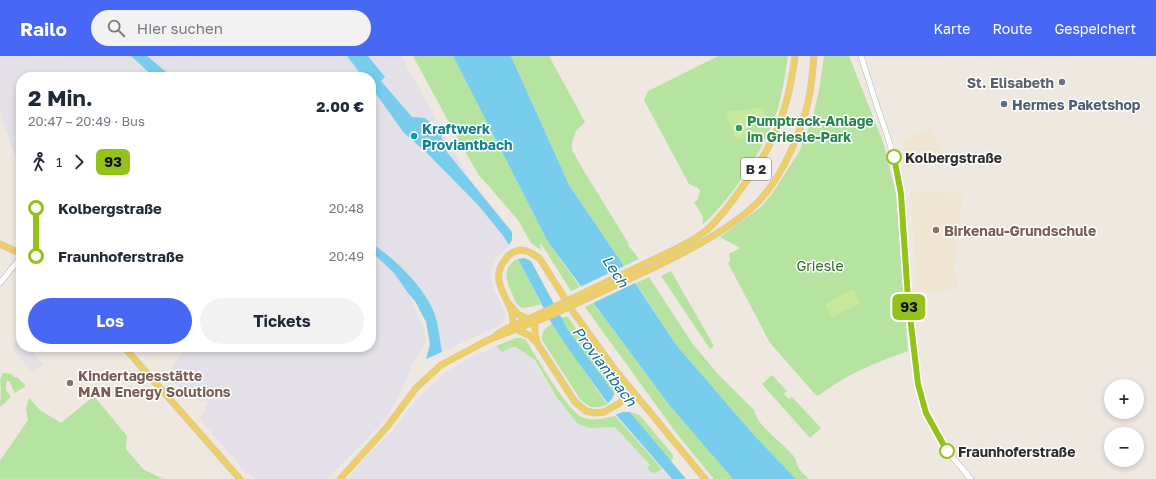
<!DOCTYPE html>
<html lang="de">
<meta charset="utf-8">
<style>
:root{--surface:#fff;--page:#f2f2f3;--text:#1f2937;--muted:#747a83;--accent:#4767f5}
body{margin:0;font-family:"Golos Text",sans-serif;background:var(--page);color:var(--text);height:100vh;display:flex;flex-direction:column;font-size:15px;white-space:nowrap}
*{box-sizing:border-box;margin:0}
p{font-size:13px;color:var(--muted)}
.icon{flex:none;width:22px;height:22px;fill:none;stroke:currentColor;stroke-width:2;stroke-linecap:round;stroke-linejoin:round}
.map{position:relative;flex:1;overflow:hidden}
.drawer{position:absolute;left:16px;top:16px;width:360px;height:280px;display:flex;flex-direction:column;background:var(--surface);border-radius:16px;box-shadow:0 2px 6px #0003}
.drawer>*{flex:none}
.badge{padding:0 8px;border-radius:6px;font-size:14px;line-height:26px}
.buttons{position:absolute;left:1104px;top:323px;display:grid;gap:8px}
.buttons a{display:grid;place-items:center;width:40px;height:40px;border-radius:50%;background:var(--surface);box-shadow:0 2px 6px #0003;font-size:20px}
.map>.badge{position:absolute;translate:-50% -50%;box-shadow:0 0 0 2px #fff}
.legs{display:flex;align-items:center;gap:6px;height:44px;padding:0 12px;font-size:13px}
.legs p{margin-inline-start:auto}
.summary{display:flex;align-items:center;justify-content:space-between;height:68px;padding:0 12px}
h1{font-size:22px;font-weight:700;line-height:30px}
.cta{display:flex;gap:8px;margin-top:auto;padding:8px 12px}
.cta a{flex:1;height:46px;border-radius:24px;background:var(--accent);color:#fff;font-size:16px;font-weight:700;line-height:46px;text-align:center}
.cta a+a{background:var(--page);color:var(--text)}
ul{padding:0 12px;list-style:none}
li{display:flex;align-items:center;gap:14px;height:48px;font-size:15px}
li i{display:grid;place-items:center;width:6px;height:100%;margin:0 5px;background:currentColor}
li i::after{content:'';width:10px;height:10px;margin:-5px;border:3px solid;border-radius:50%;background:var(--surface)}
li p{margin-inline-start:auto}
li:first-child i{background:linear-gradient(#0000 50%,currentColor 0)}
li:last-child i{background:linear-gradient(currentColor 50%,#0000 0)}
header{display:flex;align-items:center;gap:24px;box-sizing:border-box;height:56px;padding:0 20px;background:var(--accent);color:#fff}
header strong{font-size:19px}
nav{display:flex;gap:22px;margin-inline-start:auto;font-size:14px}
.search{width:280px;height:36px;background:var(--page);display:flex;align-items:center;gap:10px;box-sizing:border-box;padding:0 14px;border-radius:22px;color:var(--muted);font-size:15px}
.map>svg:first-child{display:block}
.industrial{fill:#e3e1e7}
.education{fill:#efe5d1}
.green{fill:#b6e3a0}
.pitch{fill:#c8e99c}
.water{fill:#78cdec}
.pier{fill:#eee8e1}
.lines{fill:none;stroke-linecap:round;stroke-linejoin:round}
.minor-casing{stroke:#b4b7c0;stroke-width:6}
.major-casing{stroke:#c9c9c9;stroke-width:7}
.minor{stroke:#fff;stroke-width:5}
.major{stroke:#edce67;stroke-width:6}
.major-bridge-casing{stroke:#c9c9c9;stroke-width:7;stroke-linecap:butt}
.major-bridge{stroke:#edce67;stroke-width:6}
.line-1-casing{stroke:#fff;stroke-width:9}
.line-1{stroke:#94c11a;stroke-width:6}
.worship-dot{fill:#6b7280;stroke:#fff;stroke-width:1.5}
.service-dot{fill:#5c6f8a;stroke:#fff;stroke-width:1.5}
.leisure-dot{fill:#2e9e5b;stroke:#fff;stroke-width:1.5}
.culture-dot{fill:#0f9aa8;stroke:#fff;stroke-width:1.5}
.stop-1-dot{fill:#fff;stroke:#94c11a;stroke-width:2}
.education-dot{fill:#8d6e63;stroke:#fff;stroke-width:1.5}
.labels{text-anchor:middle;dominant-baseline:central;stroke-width:3;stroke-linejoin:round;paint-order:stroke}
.shield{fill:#fff;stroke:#6d6d6d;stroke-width:1}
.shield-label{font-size:13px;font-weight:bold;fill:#2e2e2e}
.worship-label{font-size:14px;font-weight:bold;fill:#5b616d;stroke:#fff;text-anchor:end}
.service-label{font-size:14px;font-weight:bold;fill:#4e5e75;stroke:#fff;text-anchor:start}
.leisure-label{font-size:14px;font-weight:bold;fill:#27864d;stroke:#fff;text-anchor:start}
.culture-label{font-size:14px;font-weight:bold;fill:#0d838f;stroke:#fff;text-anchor:start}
.stop-label{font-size:14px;font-weight:bold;fill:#2e2e2e;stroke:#fff;text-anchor:start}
.education-label{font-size:14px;font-weight:bold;fill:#785e54;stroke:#fff;text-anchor:start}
.park-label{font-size:14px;fill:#2d6b1d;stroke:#fff}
.water-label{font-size:15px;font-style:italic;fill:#126d9d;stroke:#fff}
</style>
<header>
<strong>Railo</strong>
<div class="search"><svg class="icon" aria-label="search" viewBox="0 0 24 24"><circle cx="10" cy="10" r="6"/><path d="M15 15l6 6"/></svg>Hier suchen</div>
<nav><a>Karte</a><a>Route</a><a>Gespeichert</a></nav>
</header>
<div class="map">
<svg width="1156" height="423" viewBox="0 0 1156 423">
<rect width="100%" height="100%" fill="#eee8e1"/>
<!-- industrial -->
<g class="industrial">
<path d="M0 0H131L154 21H21V117L2 64 0 52Z"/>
<path d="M147 0H401L468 120 511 173 513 178 510 188 496 202 491 215 493 231 505 256V261L503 265 498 270 442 296 434 255 423 237 403 213 371 187V21H172Z"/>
<path d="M371 198 377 201 394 217 408 237 424 272 426 286 414 304 400 339 383 366 327 423H255L244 414 200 363 208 346 206 344 200 346 168 322 169 315 186 291H371Z"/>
<path d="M19 278 21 281V291H29L43 308 33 317 12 292Z"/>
<path d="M507 287 525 291 556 342 577 363 593 367 617 360 670 423H348L368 398 390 377 417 343 447 315 477 298Z"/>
</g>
<!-- education -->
<g class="education">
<path d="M929 73 945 98 940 104 933 105V107L911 111V113L906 114 903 104 906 103 903 97 906 95 901 85Z"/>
<path d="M940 136 963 138 954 211 959 231 945 235 918 238 910 137Z"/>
</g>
<!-- green -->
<g class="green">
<path d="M413 0H453L548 186 580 231 571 235 540 186 541 194 531 187 518 164 478 118 453 74Z"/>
<path d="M511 0H549L585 66 576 75 572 87V94L582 112 629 188 628 189 639 203 624 210 569 129Z"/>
<path d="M718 0H788C784 24 781 49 771 71 758 102 729 145 703 168V161L694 146 698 143 700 135 698 132 689 128 644 44 648 35Z"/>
<path d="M824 0H849L883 86 896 137 908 295C876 306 845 319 818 340L815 338 770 287 728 207 730 205 729 198 740 192 720 181 761 151 772 138 800 94 813 60 819 34Z"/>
<path d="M518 203 541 248C538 249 526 252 523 252 517 251 515 244 513 240 507 226 500 211 518 203Z"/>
<path d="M671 215 714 290 710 293 661 220Z"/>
<path d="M649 221 692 287 717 317 754 354C759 374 784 386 795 402 797 405 796 408 798 411 801 416 805 419 809 423H796L754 379 677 290 636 227Z"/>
<path d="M593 247 670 350 733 423H714L677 378 585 251Z"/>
<path d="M567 260 611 322 614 329V337L568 274 561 262Z"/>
<path d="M552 268 607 348 606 349 599 351H591L586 348 580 343 542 284C541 276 545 272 552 268Z"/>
<path d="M516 282H521L526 284C534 298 569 356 582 361 593 366 604 362 615 360L662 413 655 417 651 416 647 412 650 409 615 371 590 372 578 368 557 342 535 304 516 291H512L502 296 496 290Z"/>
<path d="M3 317 12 318 14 321H17L26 330 15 337 9 325 6 326V334L11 341 0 351 1 334 0 324Z"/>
<path d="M772 319 787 335 784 338 789 343 792 341 821 372 810 382 762 328Z"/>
<path d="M94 340 127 380 126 393 143 413 163 423H0V405L28 364 26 353 29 342 40 354 61 367Z"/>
<path d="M630 356 639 359 643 363 673 399V402L671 406Z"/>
</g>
<!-- pitch -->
<g class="pitch">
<path d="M759 51 765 54 764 59 761 61 749 64 744 83H737L734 80 726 58 731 55 746 54Z"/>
<path d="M853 233 860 247 832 261 825 248Z"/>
</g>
<!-- water -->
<g class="water">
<path d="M131 0H147L172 21H154Z"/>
<path d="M347 0H368L385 21 381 25 412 61 425 62 440 75 446 95 511 175 531 205 568 274 614 337 686 423H672L617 360 570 295 552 268 518 203 504 181 479 150 426 96 404 77 371 31V21H363Z"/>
<path d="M453 0H511L569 129 624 210 677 290 754 379 796 423H733L670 350 548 186Z"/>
<path d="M371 187C393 201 423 230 433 254 438 264 440 285 442 296L426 303 430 288 426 266 415 245 408 237 394 217 377 201 371 197Z"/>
</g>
<!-- pier -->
<g class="pier">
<path d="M512 175H513L524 192 532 204 531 205 524 202 517 203 509 189 512 184Z"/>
<path d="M626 209 637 226 591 248 578 232Z"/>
<path d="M615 337 632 356H623L615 359 607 348 612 343Z"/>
</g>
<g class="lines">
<defs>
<g id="minor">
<path d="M861 0 877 50 889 85 899 123 901 141 908 243 919 335 930 366 947 395 971 423"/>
<path d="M0 227 21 201"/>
</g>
<g id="major">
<path d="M0 188 21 198"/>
<path d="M653 204C672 195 692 186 708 173 721 161 731 147 741 133 756 112 770 92 779 68 788 46 792 23 795 0"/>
<path d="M657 210C688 195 733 171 757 147 782 122 804 72 810 36 812 24 813 12 814 0"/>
<path d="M510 249 519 259 528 263"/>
<path d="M535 266V278L537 286"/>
<path d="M512 271C519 248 485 229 505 204 508 199 514 195 520 194 527 194 534 198 540 203L574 257 616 315 705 423"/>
<path d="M518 274 530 280 537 287 575 346 586 355 595 357 604 356 618 348 633 336"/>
<path d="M496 279 506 273 544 256"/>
<path d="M124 291 240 423"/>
<path d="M340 423 387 371 416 332 441 309 488 284 547 261"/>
</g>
</defs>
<!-- minor casing -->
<use href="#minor" class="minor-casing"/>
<!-- major casing -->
<use href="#major" class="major-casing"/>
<!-- minor -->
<use href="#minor" class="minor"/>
<!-- major -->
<use href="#major" class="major"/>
<defs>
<g id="major-bridge">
<path d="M544 256 653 204"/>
<path d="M547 261 657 210"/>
</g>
</defs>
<!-- major-bridge casing -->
<use href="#major-bridge" class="major-bridge-casing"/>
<!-- major-bridge -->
<use href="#major-bridge" class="major-bridge"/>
</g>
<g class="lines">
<defs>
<path id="line-1" d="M894 101 901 138 908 243 918 328 926 357 947 395"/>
</defs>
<!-- line-1 casing -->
<use href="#line-1" class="line-1-casing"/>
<!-- line-1 -->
<use href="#line-1" class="line-1"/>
</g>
<!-- markers -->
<circle class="worship-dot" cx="1062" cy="26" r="4"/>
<circle class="service-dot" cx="1004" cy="48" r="4"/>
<circle class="leisure-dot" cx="739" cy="72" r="4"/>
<circle class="culture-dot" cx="414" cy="80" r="4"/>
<g class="stop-1-dot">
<circle cx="894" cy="101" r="7"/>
<circle cx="947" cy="395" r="7"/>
</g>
<g class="education-dot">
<circle cx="936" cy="174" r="4"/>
<circle cx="70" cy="327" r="4"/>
</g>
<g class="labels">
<!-- shield labels -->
<rect class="shield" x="741" y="102" width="30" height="22" rx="3"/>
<g class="shield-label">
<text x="756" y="113">B 2</text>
</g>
<!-- worship labels -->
<g class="worship-label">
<text x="1054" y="26">St. Elisabeth</text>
</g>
<!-- service labels -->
<g class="service-label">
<text x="1012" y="48">Hermes Paketshop</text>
</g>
<!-- leisure labels -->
<g class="leisure-label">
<text x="747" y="64">Pumptrack-Anlage<tspan x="747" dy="16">im Griesle-Park</tspan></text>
</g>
<!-- culture labels -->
<g class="culture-label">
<text x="422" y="72">Kraftwerk<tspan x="422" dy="16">Proviantbach</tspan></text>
</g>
<!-- stop labels -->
<g class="stop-label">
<text x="905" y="101">Kolbergstraße</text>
<text x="958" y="395">Fraunhoferstraße</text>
</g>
<!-- education labels -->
<g class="education-label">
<text x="944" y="174">Birkenau-Grundschule</text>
<text x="78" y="319">Kindertagesstätte<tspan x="78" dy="16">MAN Energy Solutions</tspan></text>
</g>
<!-- park labels -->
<g class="park-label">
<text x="820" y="209">Griesle</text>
</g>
<!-- water labels -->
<g class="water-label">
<text transform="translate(616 215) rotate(57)">Lech</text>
<text transform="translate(605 310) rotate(53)">Proviantbach</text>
</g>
</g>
</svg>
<div class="buttons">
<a>+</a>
<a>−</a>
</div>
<b class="badge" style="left:909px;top:251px;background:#94c11a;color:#111">93</b>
<section class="drawer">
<div class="summary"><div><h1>2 Min.</h1><p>20:47 – 20:49 · Bus</p></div><b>2.00 €</b></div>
<div class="legs"><svg class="icon" aria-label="walk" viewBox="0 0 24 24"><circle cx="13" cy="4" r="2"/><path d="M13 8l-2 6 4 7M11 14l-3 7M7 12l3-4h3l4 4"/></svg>1<svg class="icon" aria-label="forward" viewBox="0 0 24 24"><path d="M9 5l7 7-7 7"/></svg><b class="badge" style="background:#94c11a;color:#111">93</b></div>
<ul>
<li><i style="color:#94c11a"></i><b>Kolbergstraße</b><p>20:48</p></li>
<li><i style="color:#94c11a"></i><b>Fraunhoferstraße</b><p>20:49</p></li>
</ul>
<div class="cta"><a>Los</a><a>Tickets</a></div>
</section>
</div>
